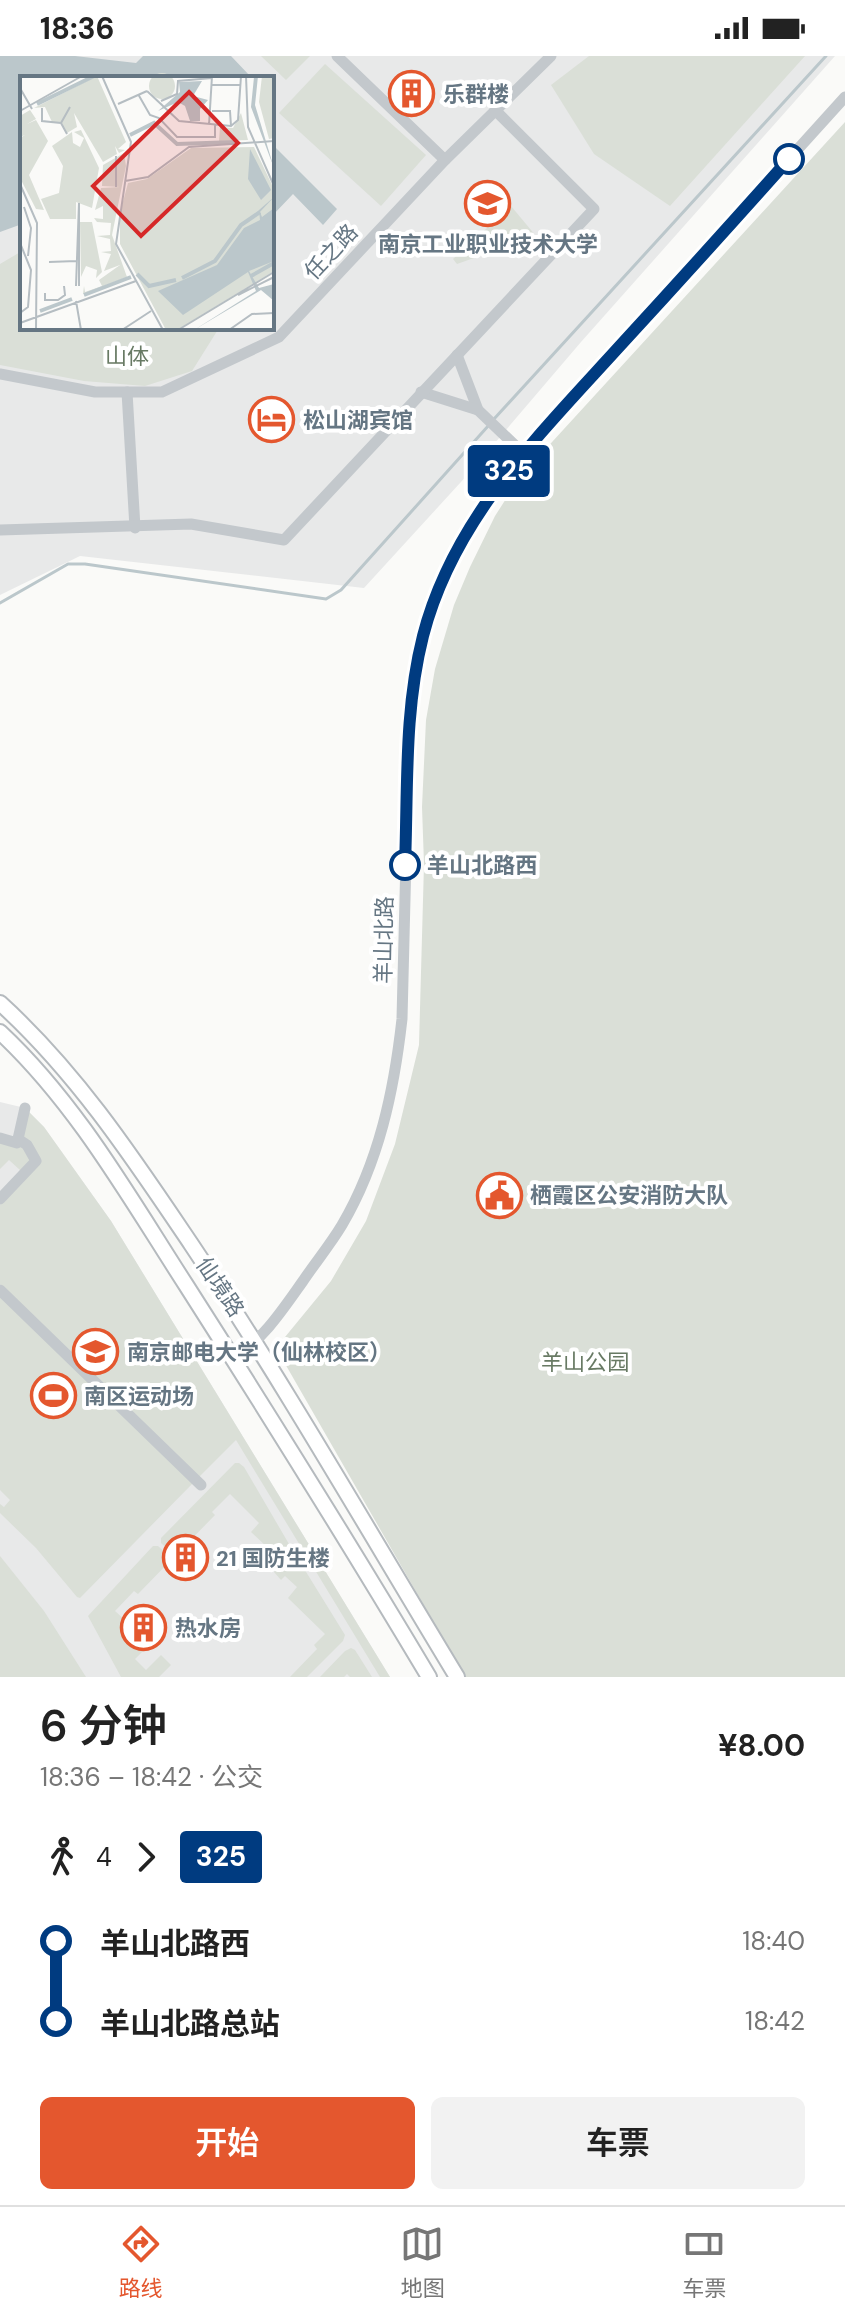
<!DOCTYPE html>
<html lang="zh">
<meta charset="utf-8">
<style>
:root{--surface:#fff;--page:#f2f2f2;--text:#222;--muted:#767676;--line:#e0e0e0;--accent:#e4572e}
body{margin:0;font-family:"DM Sans","Noto Sans SC",sans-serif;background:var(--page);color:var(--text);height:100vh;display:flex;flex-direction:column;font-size:30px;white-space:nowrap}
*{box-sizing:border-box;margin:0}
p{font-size:26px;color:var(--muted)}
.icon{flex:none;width:44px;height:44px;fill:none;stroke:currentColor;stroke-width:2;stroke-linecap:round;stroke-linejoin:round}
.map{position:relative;height:1621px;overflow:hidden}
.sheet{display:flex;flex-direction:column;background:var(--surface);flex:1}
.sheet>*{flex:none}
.badge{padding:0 16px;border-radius:6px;font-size:28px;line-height:52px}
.map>.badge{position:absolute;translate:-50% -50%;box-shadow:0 0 0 4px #fff}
.legs{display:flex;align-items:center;gap:12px;height:88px;padding:0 40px;font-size:26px}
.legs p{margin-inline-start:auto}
.headline{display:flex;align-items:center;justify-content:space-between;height:136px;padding:0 40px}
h1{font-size:44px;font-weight:600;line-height:60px}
.primary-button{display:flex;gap:16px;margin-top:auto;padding:16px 40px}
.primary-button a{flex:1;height:92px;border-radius:12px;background:var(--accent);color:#fff;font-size:32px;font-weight:600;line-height:92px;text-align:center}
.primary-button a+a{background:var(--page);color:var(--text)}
ul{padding:0 40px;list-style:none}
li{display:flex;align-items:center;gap:28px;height:80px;font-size:30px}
li i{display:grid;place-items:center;width:12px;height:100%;margin:0 10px;background:currentColor}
li i::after{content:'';width:20px;height:20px;margin:-10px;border:6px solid;border-radius:50%;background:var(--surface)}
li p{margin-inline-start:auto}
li:first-child i{background:linear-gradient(#0000 50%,currentColor 0)}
li:last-child i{background:linear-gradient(currentColor 50%,#0000 0)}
.status{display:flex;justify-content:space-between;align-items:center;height:56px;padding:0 40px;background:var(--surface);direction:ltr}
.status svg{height:22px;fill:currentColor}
.tab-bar{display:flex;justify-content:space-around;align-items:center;height:112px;border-top:2px solid var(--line);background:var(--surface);font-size:22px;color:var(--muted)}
.tab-bar a{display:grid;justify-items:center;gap:4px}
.tab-bar .active{color:var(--accent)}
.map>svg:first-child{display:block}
.built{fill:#e8e9e9;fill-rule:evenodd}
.green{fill:#dadfd7}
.water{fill:#bbc7cb}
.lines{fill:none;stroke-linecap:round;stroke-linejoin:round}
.stream{stroke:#bbc7cb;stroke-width:3}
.major-casing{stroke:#b5babe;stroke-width:18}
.minor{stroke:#c3c8cc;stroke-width:11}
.major{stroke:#fff;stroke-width:14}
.line-1-casing{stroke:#fff;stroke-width:18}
.line-1{stroke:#003b80;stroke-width:12}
.stop-1-dot{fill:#fff;stroke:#003b80;stroke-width:4}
.labels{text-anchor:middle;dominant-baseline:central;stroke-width:8;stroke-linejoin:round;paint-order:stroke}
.poi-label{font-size:22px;font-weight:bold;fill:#657683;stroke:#fff;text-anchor:start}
.street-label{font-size:22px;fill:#657683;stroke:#fff}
.park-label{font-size:22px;fill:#687a64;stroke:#fff}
.stop-label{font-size:22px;font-weight:bold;fill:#657683;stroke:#fff;text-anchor:start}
.inset-river{fill:none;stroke:#bbc7cb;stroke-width:4}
.inset-road{fill:none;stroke:#b5bdc2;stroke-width:2}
.view{fill:#d62828;fill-opacity:0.15;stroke:#d62828;stroke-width:4}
.inset-edge{fill:none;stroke:#657683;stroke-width:4}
</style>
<div class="status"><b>18:36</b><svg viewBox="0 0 49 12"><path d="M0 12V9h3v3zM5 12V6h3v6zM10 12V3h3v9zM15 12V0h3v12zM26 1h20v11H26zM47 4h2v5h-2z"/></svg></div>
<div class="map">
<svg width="845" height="1621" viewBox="0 0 845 1621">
<rect width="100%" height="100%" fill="#fafaf8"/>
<!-- built -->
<g class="built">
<path d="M0 0H835L581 286 471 415 364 532 80 500 0 539ZM22 22H272V272H22Z"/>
<path d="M0 1046 25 1052 44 1071 111 1165 390 1621H0Z"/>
</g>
<!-- green -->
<g class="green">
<path d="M261 0H310L286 24Z"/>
<path d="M589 0H805L670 150 594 98 551 29Z"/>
<path d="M325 8 426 99 381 150 279 57Z"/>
<path d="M845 66V1621H465L276 1292 331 1225 366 1165 395 1088 419 989 424 808 422 751 426 664 435 613 454 549 470 511 495 460 520 421Z"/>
<path d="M511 150 536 180 457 208 453 203Z"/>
<path d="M22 195V272H219L192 315 145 330 84 325 0 309V208Z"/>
<path d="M27 1054 44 1071 111 1165 390 1621H380L236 1384 198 1422 0 1228V1149L40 1107 21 1081Z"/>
<path d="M0 1086 19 1088 32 1101 21 1115 9 1104 0 1113Z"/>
<path d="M0 1239 194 1426 80 1542 77 1541 36 1492 0 1457V1448L4 1451 10 1444 0 1434Z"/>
<path d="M235 1407H239L244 1411 289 1488 268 1510 259 1501 268 1492 251 1476 259 1467 230 1438 212 1456 215 1459 175 1500 161 1487V1482Z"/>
<path d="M153 1490H158L172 1503 138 1538 134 1535 115 1555 126 1565 141 1550 145 1554 126 1575 144 1594 135 1603 146 1614 161 1599 171 1609 159 1621H121L88 1560Z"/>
<path d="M295 1498 345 1579 343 1585 307 1621H290L317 1593 314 1589 325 1578 288 1542 297 1531 285 1520 281 1524 274 1516Z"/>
<path d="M0 1500 44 1555 86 1621H0Z"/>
<path d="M351 1592 355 1594 372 1621H350L347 1618 344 1621H320L345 1595Z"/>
</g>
<!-- water -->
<g class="water">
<path d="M0 0H75L136 7 143 0H231L250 20 22 22V168L0 176Z"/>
<path d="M272 88 337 153 323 169 293 138 272 160Z"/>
</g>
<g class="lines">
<!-- stream -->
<g class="stream">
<path d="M494 363 826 0"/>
<path d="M0 547 68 508H85L326 543 341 534 489 369"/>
</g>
<defs>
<g id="major">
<path d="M0 947C77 1017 133 1102 191 1188 285 1329 369 1476 457 1621"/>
<path d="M0 976C77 1048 129 1141 186 1229 269 1359 350 1489 429 1621"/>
</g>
</defs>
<!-- major casing -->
<use href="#major" class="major-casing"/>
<!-- minor -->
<g class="minor">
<path d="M337 0 445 104"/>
<path d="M457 299 478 354 523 397"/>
<path d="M0 318 95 336H162L279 281 445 104 551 0"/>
<path d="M127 336 135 472"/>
<path d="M421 336 478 354"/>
<path d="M0 474 191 468 284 484 594 153 495 54"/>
<path d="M0 1082 17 1087 18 1083"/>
<path d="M0 1143 36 1105 27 1089 18 1083 25 1052"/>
<path d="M0 1234 201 1429"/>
<path d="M233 1303C265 1281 281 1256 303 1225 315 1207 330 1189 342 1169 379 1106 394 1035 402 963L410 642 424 579 436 540 455 498 473 464 523 397 845 41"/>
</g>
<!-- major -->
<use href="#major" class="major"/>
</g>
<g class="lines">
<defs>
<path id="line-1" d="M405 809C408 731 404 655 423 580 453 463 539 379 618 292 675 230 732 167 789 103"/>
</defs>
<!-- line-1 casing -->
<use href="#line-1" class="line-1-casing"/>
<!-- line-1 -->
<use href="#line-1" class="line-1"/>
</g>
<!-- icons -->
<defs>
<symbol id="building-ring" viewBox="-11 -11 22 22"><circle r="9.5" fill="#fff" stroke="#e4572e" stroke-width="1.5"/><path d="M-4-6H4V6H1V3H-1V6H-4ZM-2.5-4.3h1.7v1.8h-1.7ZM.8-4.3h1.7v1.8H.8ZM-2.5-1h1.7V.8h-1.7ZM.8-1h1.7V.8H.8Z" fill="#e4572e"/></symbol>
<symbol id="university-ring" viewBox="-11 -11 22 22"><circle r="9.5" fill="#fff" stroke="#e4572e" stroke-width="1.5"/><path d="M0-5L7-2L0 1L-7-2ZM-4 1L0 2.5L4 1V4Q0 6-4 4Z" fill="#e4572e"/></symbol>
<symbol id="hotel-ring" viewBox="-11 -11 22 22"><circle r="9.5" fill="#fff" stroke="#e4572e" stroke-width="1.5"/><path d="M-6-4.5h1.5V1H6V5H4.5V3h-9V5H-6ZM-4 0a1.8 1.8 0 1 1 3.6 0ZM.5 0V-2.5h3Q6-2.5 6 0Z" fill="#e4572e"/></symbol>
<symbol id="civic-ring" viewBox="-11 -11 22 22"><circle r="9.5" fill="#fff" stroke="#e4572e" stroke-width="1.5"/><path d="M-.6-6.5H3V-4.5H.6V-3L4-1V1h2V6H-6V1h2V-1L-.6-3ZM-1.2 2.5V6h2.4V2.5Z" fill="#e4572e"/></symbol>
<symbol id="stadium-ring" viewBox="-11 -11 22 22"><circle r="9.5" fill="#fff" stroke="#e4572e" stroke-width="1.5"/><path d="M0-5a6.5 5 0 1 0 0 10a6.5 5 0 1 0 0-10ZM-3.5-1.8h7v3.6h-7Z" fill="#e4572e"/></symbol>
</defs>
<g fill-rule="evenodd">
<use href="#building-ring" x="386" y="12" width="51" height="51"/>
<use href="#university-ring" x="462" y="122" width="51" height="51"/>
<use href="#hotel-ring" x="246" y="338" width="51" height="51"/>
<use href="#civic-ring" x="474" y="1114" width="51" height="51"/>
<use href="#university-ring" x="70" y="1270" width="51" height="51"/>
<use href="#stadium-ring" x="28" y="1314" width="51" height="51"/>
<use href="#building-ring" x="160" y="1476" width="51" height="51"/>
<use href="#building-ring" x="118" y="1546" width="51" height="51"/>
</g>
<!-- markers -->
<g class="stop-1-dot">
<circle cx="789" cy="103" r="14"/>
<circle cx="405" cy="809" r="14"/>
</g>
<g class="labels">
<!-- poi labels -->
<g class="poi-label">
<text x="443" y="38">乐群楼</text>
<text x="488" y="188" text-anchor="middle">南京工业职业技术大学</text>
<text x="303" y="364">松山湖宾馆</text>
<text x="530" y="1139">栖霞区公安消防大队</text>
<text x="127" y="1296">南京邮电大学（仙林校区）</text>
<text x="84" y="1340">南区运动场</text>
<text x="216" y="1502">21 国防生楼</text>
<text x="175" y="1572">热水房</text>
</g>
<!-- street labels -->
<g class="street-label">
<text transform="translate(331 196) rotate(-47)">任之路</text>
<text transform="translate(384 884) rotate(-89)">羊山北路</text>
<text transform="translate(220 1231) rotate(56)">仙境路</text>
</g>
<!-- park labels -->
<g class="park-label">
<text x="127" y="300">山体</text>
<text x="585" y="1306">羊山公园</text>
</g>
<!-- stop labels -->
<g class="stop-label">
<text x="427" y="809">羊山北路西</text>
</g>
</g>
<!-- overview -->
<g transform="translate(20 20)">
<rect width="254" height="254" fill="#fafaf8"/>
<path d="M129 10a13 13 0 1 1 26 0a13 13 0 1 1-26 0ZM77 0 106 66 98 73 105 74 99 77 95 70 97 78 83 86 54 37 57 51 47 57 41 46H32L25 31 14 32ZM242 0H254V62L249 63 239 26ZM10 34 16 43 7 48 16 44 28 65 9 99 24 134 16 133 0 102V62L5 59 0 61V40ZM221 37 228 64 199 65 200 51 213 52ZM61 54 79 92 72 132 56 126V143H30L21 123 39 117 43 90 32 70 52 56 53 67 60 71 64 62 54 56ZM234 71 254 113V195L157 254H146L100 168V137L108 107 127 103 171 72ZM104 77 106 90 92 159 107 201 63 218 64 210 65 216 82 210 79 204 100 189 84 195 91 178 81 176 91 175 90 163 77 160 90 159 91 147 77 146 74 142 83 143V130L75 134 81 112 100 111 82 110 83 89ZM60 146H72L82 196 76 202 77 194 66 190 61 201Z" fill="#dadfd7"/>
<path d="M238 0 235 29 254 92 231 31 234 1ZM182 5 173 20 188 24 180 33V45H170L165 30 158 26 138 35 160 16 159 6ZM230 73 251 114 241 124 228 103ZM254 121 240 136 242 141 254 132V185L229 195 239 212 254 208V225L241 214 174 254 236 215 228 196 163 239 138 215 197 189 224 152 240 144 239 134Z" fill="#bbc7cb"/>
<path class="inset-river" d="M17 28 74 0M110 59 134 47 157 68 216 66M117 198 129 210 156 204M231 200 254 187M162 202 195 185 221 149 240 136M64 219 111 201M20 235 52 223"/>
<path class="inset-road" d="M82 0 111 66 96 168 143 254M226 0 228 51 254 110M192 9H221M0 12 12 33M127 15 159 45 211 50 218 44 221 0M118 18 130 39 139 42 157 61H195V49M141 25 157 18 158 5 192 2M98 28 127 15M22 32V45L41 47M0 35 62 0M192 35H210L211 50M189 49 192 0M47 58 41 47 50 31M105 105 128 101 169 71 254 65M0 108 17 147 16 254M96 111V80M4 131 11 152 8 180M0 167 11 194 8 231 0 237M29 186 56 185M56 210 59 127V210M25 217V224H38L45 219 44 210M218 219 254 201M56 225 61 254M0 247 116 205M102 254 131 235M158 254 254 196M209 254 232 238 254 237"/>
<path class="view" d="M169 16 218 67 121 160 73 110Z"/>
<rect width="254" height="254" class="inset-edge"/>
</g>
</svg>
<b class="badge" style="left:509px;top:415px;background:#003b80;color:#fff">325</b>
</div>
<section class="sheet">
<div class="headline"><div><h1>6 分钟</h1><p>18:36 – 18:42 · 公交</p></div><b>¥8.00</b></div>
<div class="legs"><svg class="icon" aria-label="walk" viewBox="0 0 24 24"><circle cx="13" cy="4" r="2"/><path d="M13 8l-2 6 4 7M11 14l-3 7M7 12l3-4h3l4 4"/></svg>4<svg class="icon" aria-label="forward" viewBox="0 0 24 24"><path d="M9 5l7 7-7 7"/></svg><b class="badge" style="background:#003b80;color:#fff">325</b></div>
<ul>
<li><i style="color:#003b80"></i><b>羊山北路西</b><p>18:40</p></li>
<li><i style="color:#003b80"></i><b>羊山北路总站</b><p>18:42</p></li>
</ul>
<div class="primary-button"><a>开始</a><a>车票</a></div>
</section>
<nav class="tab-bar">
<a class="active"><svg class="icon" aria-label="directions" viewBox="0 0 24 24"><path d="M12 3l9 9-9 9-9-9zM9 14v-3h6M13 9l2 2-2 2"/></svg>路线</a>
<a><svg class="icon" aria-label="map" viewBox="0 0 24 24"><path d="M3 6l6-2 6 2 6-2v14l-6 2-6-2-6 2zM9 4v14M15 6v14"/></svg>地图</a>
<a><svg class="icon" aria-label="tickets" viewBox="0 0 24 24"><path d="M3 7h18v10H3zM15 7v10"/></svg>车票</a>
</nav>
